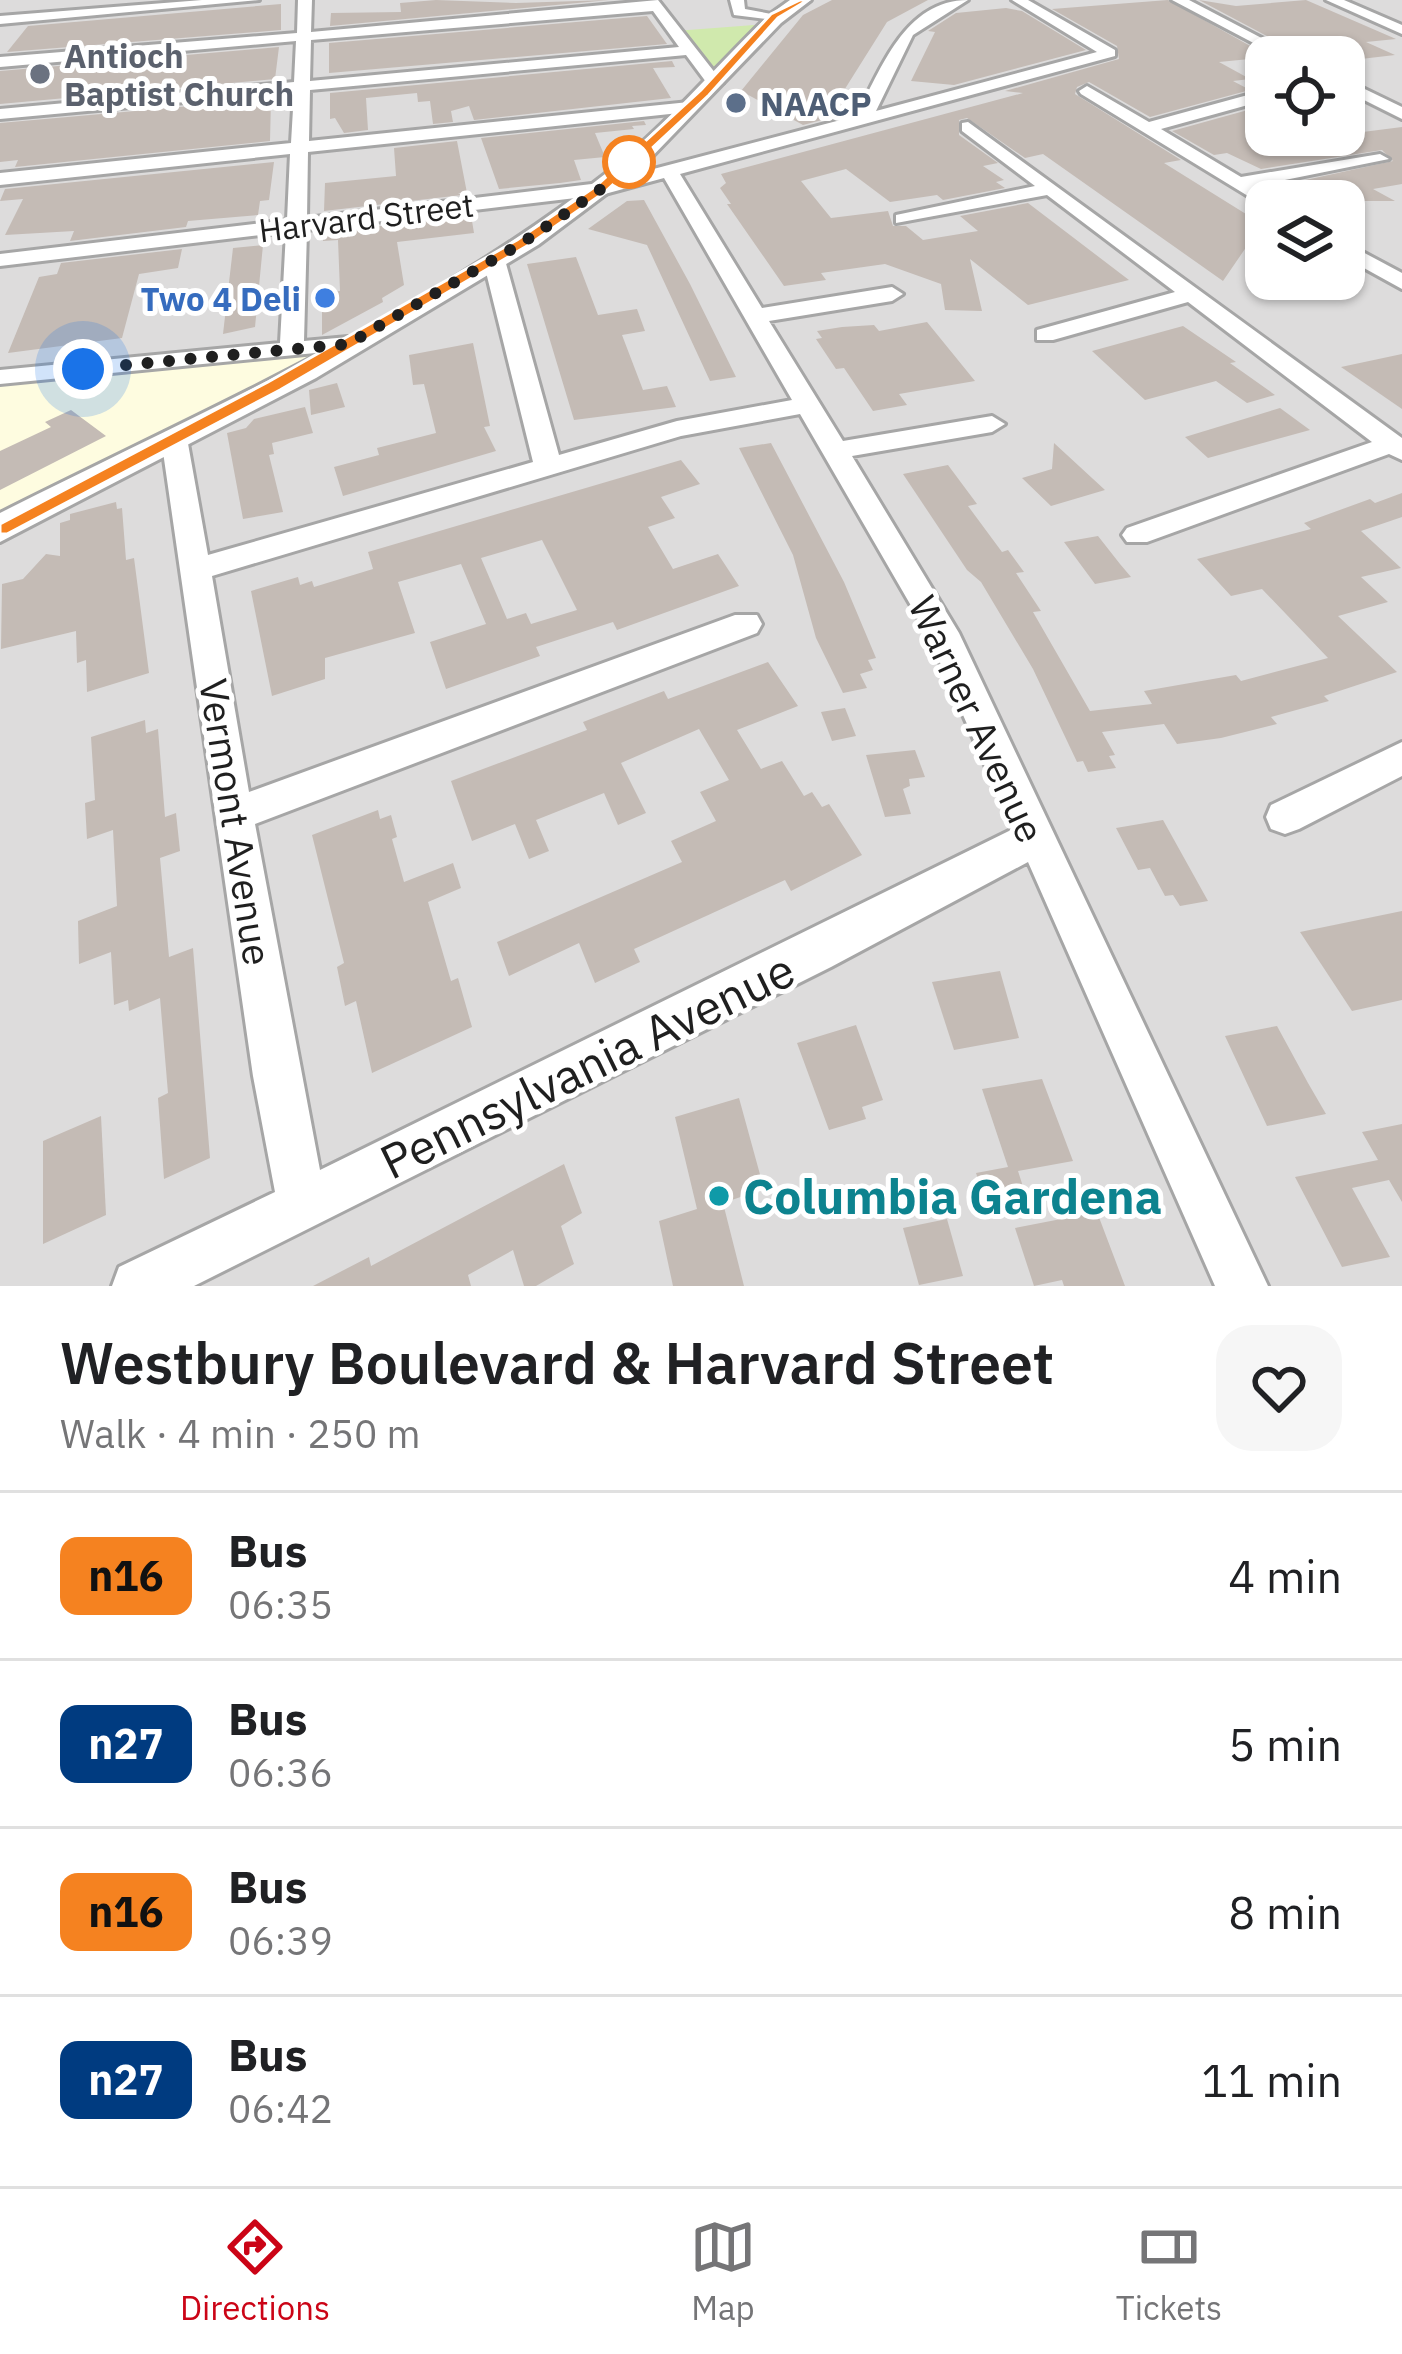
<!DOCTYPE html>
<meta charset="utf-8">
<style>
:root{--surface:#fff;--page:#f6f6f6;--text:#202124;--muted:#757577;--line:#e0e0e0;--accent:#cb0416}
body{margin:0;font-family:"IBM Plex Sans",sans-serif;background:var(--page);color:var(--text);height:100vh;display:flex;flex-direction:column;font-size:45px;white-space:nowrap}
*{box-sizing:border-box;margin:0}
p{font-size:39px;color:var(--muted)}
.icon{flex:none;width:66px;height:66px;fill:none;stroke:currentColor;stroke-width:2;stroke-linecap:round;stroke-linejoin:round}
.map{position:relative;height:1286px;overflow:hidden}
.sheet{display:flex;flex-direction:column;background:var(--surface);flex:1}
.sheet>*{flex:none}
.badge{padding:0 24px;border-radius:18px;font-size:42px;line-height:78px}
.controls{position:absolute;left:1245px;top:36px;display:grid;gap:24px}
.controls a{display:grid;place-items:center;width:120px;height:120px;border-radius:24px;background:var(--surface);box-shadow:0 3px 9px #0004;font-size:60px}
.you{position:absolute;width:60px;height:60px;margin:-30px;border:9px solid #fff;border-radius:50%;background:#1a73e8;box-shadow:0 0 0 18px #1a73e833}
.map>.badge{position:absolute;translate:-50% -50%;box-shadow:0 0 0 6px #fff}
.round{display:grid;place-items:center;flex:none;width:126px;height:126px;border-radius:36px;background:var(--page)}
.summary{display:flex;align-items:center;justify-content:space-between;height:204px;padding:0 60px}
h1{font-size:57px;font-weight:600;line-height:90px}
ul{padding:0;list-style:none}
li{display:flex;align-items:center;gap:36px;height:168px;padding:0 60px;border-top:3px solid var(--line)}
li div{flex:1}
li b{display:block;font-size:45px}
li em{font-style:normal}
li .badge{min-width:132px;font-weight:700;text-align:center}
.tabs{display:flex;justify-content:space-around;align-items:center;height:168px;border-top:3px solid var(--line);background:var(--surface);font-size:33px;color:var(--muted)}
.tabs a{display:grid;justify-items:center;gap:6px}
.tabs .on{color:var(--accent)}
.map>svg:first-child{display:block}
.residential{fill:#dddcdc;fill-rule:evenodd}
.education{fill:#fefce0}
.grass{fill:#d0e9ad}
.building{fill:#c4bbb5;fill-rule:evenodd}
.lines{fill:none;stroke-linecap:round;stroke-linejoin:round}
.minor-casing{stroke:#a6a6a6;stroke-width:6}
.tertiary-casing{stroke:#a6a6a6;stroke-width:6}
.minor{fill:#fff;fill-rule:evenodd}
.tertiary{fill:#fff;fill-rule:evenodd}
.line{fill:#f58220;stroke:#fff;stroke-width:3}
.walk{stroke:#1f1f1f;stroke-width:12;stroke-dasharray:0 21.6}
.worship-dot{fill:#6b7280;stroke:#fff;stroke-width:4.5}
.service-dot{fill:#5c6f8a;stroke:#fff;stroke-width:4.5}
.stop-dot{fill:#fff;stroke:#f58220;stroke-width:6}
.shop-dot{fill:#3f7fe0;stroke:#fff;stroke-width:4.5}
.culture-dot{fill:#0f9aa8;stroke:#fff;stroke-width:4.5}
.labels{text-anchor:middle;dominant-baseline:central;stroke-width:10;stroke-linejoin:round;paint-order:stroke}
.far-worship-label{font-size:33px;font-weight:bold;fill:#5b616d;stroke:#fff;text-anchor:start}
.far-service-label{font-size:33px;font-weight:bold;fill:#4e5e75;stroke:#fff;text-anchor:start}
.far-street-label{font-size:33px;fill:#1f1f1f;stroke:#fff}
.far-shop-label{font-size:33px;font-weight:bold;fill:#366cbe;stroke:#fff;text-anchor:end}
.street-label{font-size:39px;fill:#1f1f1f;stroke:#fff}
.near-street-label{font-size:48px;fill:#1f1f1f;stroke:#fff}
.near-culture-label{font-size:48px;font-weight:bold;fill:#0d838f;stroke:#fff;text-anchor:start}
</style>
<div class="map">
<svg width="1402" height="1286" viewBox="0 0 1402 1286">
<rect width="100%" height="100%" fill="#f0ece6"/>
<!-- residential -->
<path class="residential" d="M0 0H1402V1286H0ZM1266 57H1344V135H1266ZM1266 201H1344V279H1266Z"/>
<!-- education -->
<path class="education" d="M348 344 0 529V377Z"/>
<!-- grass -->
<path class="grass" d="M769 24 715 83 675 31Z"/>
<!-- building -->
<g class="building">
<path d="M436 0 516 3 609 0 330 26 331 13 401 12 400 3Z"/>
<path d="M832 0H928L887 22 826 119 803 125 741 91 803 15Z"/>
<path d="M1168 0 1270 57 1219 62 1250 79 1233 81 1250 90 1150 117 1089 82 1077 87 1075 94 1181 160 1164 163 1262 224 1223 281 1043 154 1025 158 967 118 959 120V135L998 163 983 166 1004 180 996 182 1005 188 943 200 937 195 890 202 846 169 801 181 831 218 888 211 893 226H906L923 240 978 231 960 216 1028 203 1129 280 1028 305 970 259 982 311 945 310 941 284 885 264 821 273 826 280 784 286 727 204H731L720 188 726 183 721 174 1023 93 1005 91 1119 59 1117 46 1052 9Z"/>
<path d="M1199 0 1236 6 1306 0 1396 39 1366 42 1395 55 1344 61 1301 54Z"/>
<path d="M281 4V30L7 52 28 26Z"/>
<path d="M1006 8 1022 11 1086 50 954 85 911 81 935 32 928 31 956 13Z"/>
<path d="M647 16 667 44 329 73V43Z"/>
<path d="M279 47 275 79 0 104V71Z"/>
<path d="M672 61 675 67 653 68 671 98 474 120 469 106 451 111 453 122 433 124 430 101 418 102 417 93 366 98 368 130 344 133 335 118 330 119V93Z"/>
<path d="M271 99 270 141 15 167 18 160 0 162V123Z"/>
<path d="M1266 105V135L1292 141 1402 127V184L1373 189 1395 201H1315L1287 184 1393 161 1382 150 1261 169 1227 153 1214 155 1172 131Z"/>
<path d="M644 121 646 125 632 126 634 129 595 133 605 157 574 160 581 180 560 183 499 189 481 138Z"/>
<path d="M457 141 467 193H458L462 195 324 211 325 183 396 176 394 148Z"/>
<path d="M274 162 269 200 260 201 258 215 188 221 186 227 70 241 74 231 5 235 23 199 0 201 5 189Z"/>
<path d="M644 200 690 284 736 377 710 381 647 245 588 229 627 201Z"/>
<path d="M471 215 474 233 397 242 404 285 382 298 383 302 322 335V293L340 291 338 240 323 241V233Z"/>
<path d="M263 245 255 327 223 334 233 248Z"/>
<path d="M182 249 178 268 139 274 122 338 8 353 39 277 57 274 61 263Z"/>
<path d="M576 257 598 315 637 309 645 331 622 335 643 390 667 386 676 407 574 420 527 264Z"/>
<path d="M927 322 975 381 899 394 907 405 873 411 844 368 836 369 816 339 822 338 817 331 842 327 874 325 879 331Z"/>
<path d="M1183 326 1236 362 1230 363 1275 395 1247 403 1216 381 1145 400 1092 351Z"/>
<path d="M473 343 490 426 484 427 496 451 343 496 334 467 379 455 377 448 436 433 424 384 413 385 409 355Z"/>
<path d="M1402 354V409L1341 367Z"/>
<path d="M337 383 345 407 311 415 309 390Z"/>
<path d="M305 407 313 433 272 443 274 454 269 455 283 512 243 519 227 433 246 428 254 419Z"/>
<path d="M1280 408 1310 430 1208 458 1185 437Z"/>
<path d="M71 410 106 436 0 490V451L51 427 45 422Z"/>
<path d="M771 443 844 582 876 658 868 660 873 670 860 674 867 688 843 693 816 638 793 555 739 448Z"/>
<path d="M1054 443 1105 490 1051 506 1022 478 1052 469Z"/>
<path d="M681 460 700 484 661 497 675 518 648 527 673 569 718 554 739 586 617 630 613 622 536 647 540 656 446 689 430 642 486 624 461 564 398 582 415 633 325 658V679L272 696 251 591 298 577 300 585 312 581 314 587 373 569 368 552ZM542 540 577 610 531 624 526 613 507 619 481 558Z"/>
<path d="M948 465 977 504 968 506 1002 552 1008 550 1024 572 1016 573 1041 611 1033 612 1090 711 1152 704 1144 691 1236 675 1241 681 1328 658 1262 589 1231 596 1197 559 1311 529 1304 523 1370 499 1375 503 1402 493V517L1361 531 1401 568 1361 577 1388 602 1338 616 1397 672 1324 696 1329 701 1271 717 1277 724 1221 738 1177 744 1164 724 1102 732 1115 755 1109 756 1116 768 1088 772 1083 761 1077 762 1033 669 981 582 967 570 903 474Z"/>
<path d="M116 502 117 509 122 508 126 560 134 558 149 673 87 692 86 660 77 663 76 631 1 649 2 584 23 579 46 554 60 556V523L70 520V514Z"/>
<path d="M1098 536 1120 564 1131 577 1095 584 1064 542Z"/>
<path d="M768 662 798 706 737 730 761 769 782 761 804 796 812 792 822 807 829 804 862 855 791 891 785 880 634 949 640 962 595 983 579 943 509 976 497 942 682 862 671 841 716 821 700 792 729 780 699 729 621 763 646 813 618 825 604 793 536 820 549 851 529 859 515 824 472 841 451 781 587 730 583 722 664 691 668 699Z"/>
<path d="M845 708 856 736 832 741 821 712Z"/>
<path d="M145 720 146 733 158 729 165 817 176 813 180 851 160 858 169 957 193 948 210 1158 164 1179 158 1098 168 1093 160 998 129 1011 128 1000 114 1005 111 952 79 964 78 921 117 906 113 830 87 839 85 803 95 800 91 737Z"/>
<path d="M915 750 925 777 909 779 910 786 903 789 911 814 885 817 866 755Z"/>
<path d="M378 810 380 819 391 815 397 837 392 839 404 882 453 863 461 888 428 902 451 981 458 978 472 1027 372 1073 356 1001 345 1006 337 967 344 963 312 835Z"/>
<path d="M1163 820 1208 901 1180 906 1173 895 1165 896 1150 868 1138 870 1116 828Z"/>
<path d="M1402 911V1000L1352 1011 1300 932Z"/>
<path d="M1000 971 1019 1038 954 1050 932 982Z"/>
<path d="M856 1025 883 1100 862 1107 866 1119 829 1130 797 1043Z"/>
<path d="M1277 1026 1308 1083 1326 1114 1267 1126 1225 1036Z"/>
<path d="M1042 1079 1073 1161 1018 1171 1026 1196 986 1203 976 1173 1008 1167 982 1089Z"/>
<path d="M739 1098 764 1189 723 1203 744 1286H673L659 1221 697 1209 675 1117Z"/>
<path d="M101 1116 106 1215 43 1244V1141Z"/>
<path d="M1402 1124V1202L1389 1180 1352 1188 1390 1257 1342 1267 1295 1177 1378 1160 1362 1132Z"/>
<path d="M564 1164 582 1213 561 1226 574 1264 536 1286H524L513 1250 468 1275 471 1286H313L369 1257 371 1266Z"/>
<path d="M1097 1212 1125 1286H1064L1062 1280 1034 1286 1015 1228Z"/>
<path d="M947 1219 963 1276 919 1285 903 1228Z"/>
</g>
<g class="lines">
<defs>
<g id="minor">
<path d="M202 0H259L0 24V16Z"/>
<path d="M298 0H312L311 32 658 0 723 83 709 86 686 55 310 90 309 141 689 102 697 107 689 112 308 152 307 218 600 183 856 116C881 69 905 0 968 0L913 35 876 111 1097 52 1012 0H1028L1115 50V56L680 174 762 308 892 287 903 294 892 301 769 321 843 441 992 416 1005 424 992 432 852 456 959 633 1268 1286H1215L1028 862 831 967 194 1286H112L119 1267 275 1192 253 1076 161 438 165 432 174 430 187 438 208 555 533 462 483 260 494 254 505 260 559 455 677 421 792 400 664 178 601 195 307 230 304 341 348 337 360 344 356 349 0 384V370L280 343 286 232 0 266V254L287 220 290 154 0 185V173L291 143 294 92 0 119V109L294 82 296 41 0 67V57L297 33ZM653 11 679 47 310 81 311 40ZM800 414 928 635 1013 829 320 1170 255 824 757 633 762 624 757 615H735L249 792 212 576 681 436Z"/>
<path d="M730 0H744L745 9 782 16 775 20 734 15Z"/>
<path d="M1172 0H1189L1298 57H1280Z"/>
<path d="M1326 0H1344L1402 25V34Z"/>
<path d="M1344 79 1402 107V119L1344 90Z"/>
<path d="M1087 86 1149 122 1266 90V100L1161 129 1241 177 1380 154 1389 159 1255 186 1277 201H1266V207L1081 94 1079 91Z"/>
<path d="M968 122 1402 438V460L1389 454 1147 542H1127L1122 535 1127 528 1372 442 1188 302 1053 340H1037V330L1175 292 1047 195 896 223V215L1035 186 962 131V123Z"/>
<path d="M1344 242 1402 273V289L1344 257Z"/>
<path d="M1402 742V776L1299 829 1285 834 1271 829 1266 817 1271 805Z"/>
</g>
<path id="tertiary" d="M790 0H811L781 23 642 167 538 245 316 378 0 542V513C204 410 424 316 605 174 665 127 714 68 769 15Z"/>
</defs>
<!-- minor casing -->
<use href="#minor" class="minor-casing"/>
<!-- tertiary casing -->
<use href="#tertiary" class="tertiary-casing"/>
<!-- minor -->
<use href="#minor" class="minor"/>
<!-- tertiary -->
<use href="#tertiary" class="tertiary"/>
</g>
<!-- line -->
<path class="line" d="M800 0H808L778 18 709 95 605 192 527 246 280 390 7 534H0V524L268 382 517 240 596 186 701 90 771 14Z"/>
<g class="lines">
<!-- walk -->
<path class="walk" d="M83 369 348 344 522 243 601 189 629 162"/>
</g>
<!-- markers -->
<circle class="worship-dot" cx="40" cy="74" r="12"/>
<circle class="service-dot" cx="736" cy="103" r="12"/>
<circle class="stop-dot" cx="629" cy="162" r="24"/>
<circle class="shop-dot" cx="325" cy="298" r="12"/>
<circle class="culture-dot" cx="719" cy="1196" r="12"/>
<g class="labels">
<!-- far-worship labels -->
<g class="far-worship-label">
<text x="64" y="55">Antioch<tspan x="64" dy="38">Baptist Church</tspan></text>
</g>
<!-- far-service labels -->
<g class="far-service-label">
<text x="760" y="103">NAACP</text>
</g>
<!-- far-street labels -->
<g class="far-street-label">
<text transform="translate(366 217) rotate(-7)">Harvard Street</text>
</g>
<!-- far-shop labels -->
<g class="far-shop-label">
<text x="301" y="298">Two 4 Deli</text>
</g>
<!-- street labels -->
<g class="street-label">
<text transform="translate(977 719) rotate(65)">Warner Avenue</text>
<text transform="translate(236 822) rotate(81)">Vermont Avenue</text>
</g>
<!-- near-street labels -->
<g class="near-street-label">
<text transform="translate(587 1065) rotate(-26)">Pennsylvania Avenue</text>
</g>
<!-- near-culture labels -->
<g class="near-culture-label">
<text x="743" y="1196">Columbia Gardena</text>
</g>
</g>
</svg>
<div class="controls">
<a><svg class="icon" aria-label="locate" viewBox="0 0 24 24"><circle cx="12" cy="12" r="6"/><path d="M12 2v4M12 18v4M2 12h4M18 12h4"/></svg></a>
<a><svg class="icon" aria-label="layers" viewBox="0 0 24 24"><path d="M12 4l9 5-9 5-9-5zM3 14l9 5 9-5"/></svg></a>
</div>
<div class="you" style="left:83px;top:369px"></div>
</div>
<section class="sheet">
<div class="summary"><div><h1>Westbury Boulevard &amp; Harvard Street</h1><p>Walk · 4 min · 250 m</p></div><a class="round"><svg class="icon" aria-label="heart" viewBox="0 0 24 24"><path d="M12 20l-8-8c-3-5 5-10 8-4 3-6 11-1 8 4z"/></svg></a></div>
<ul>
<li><span class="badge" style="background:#f58220;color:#111">n16</span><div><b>Bus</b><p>06:35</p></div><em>4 min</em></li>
<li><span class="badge" style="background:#003b80;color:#fff">n27</span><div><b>Bus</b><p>06:36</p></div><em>5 min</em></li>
<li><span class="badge" style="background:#f58220;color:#111">n16</span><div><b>Bus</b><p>06:39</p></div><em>8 min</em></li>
<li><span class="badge" style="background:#003b80;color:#fff">n27</span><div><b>Bus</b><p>06:42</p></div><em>11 min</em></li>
</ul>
</section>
<nav class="tabs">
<a class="on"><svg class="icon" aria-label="directions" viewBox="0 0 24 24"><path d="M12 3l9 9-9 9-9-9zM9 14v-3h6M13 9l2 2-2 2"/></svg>Directions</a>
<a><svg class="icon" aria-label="map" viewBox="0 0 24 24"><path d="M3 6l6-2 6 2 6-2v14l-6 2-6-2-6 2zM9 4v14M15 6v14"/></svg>Map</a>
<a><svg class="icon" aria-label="tickets" viewBox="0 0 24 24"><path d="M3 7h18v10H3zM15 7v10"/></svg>Tickets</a>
</nav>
